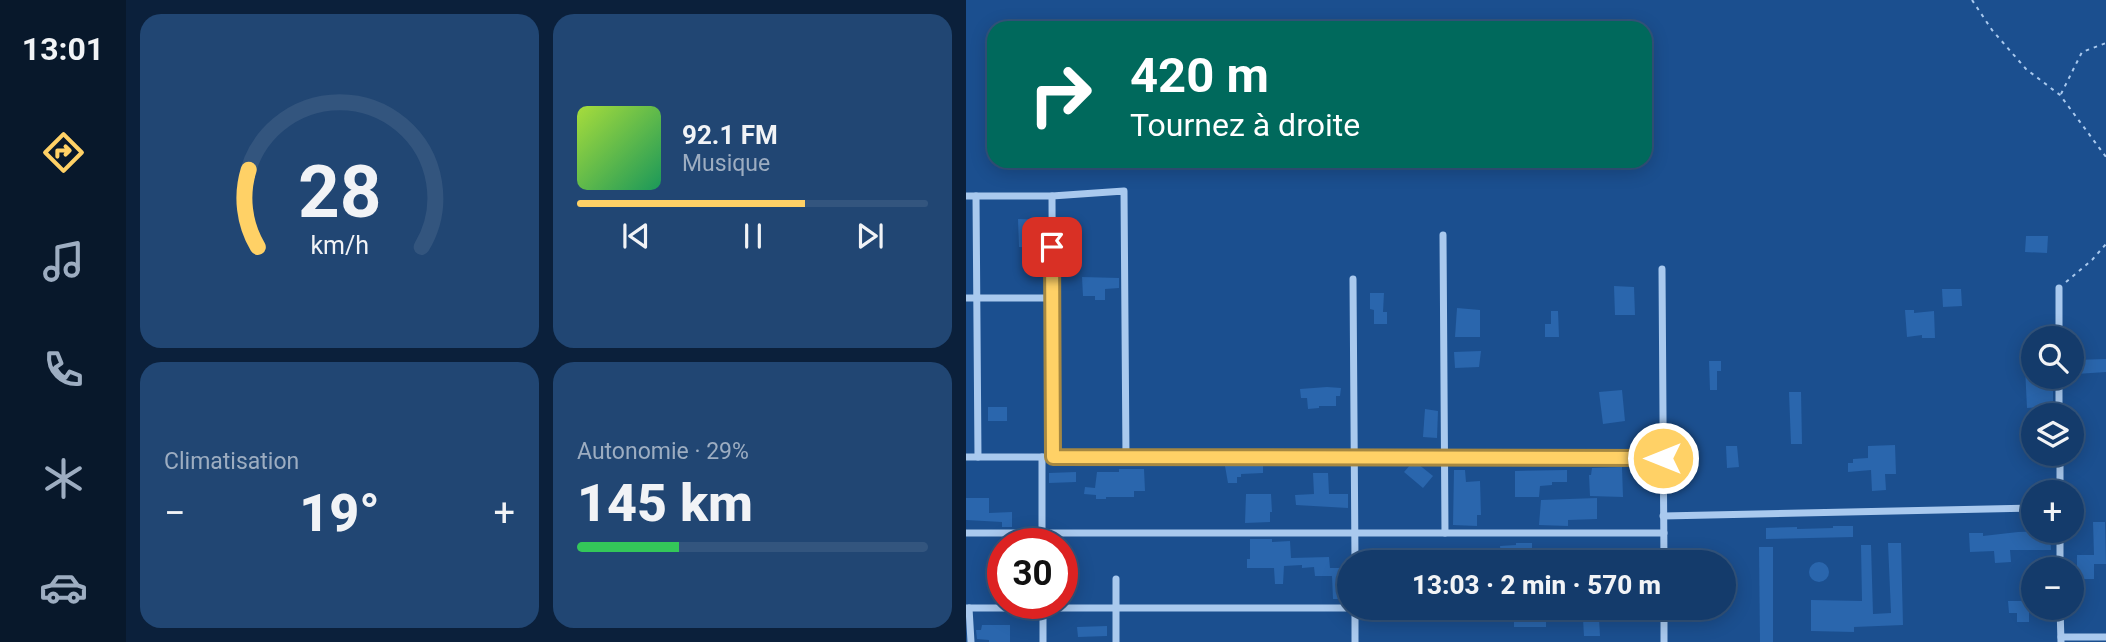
<!DOCTYPE html>
<html lang="fr">
<head>
<meta charset="utf-8">
<style>
  body { margin:0; font-family:Roboto,sans-serif; background:#214673; color:#f1f3f6; height:100vh; display:flex; flex-direction:column; font-size:26px; white-space:nowrap }
  * { box-sizing:border-box; margin:0 }
  p { font-size:23px; color:#9dadc1 }
  .icon { flex:none; width:38px; height:38px; fill:none; stroke:currentColor; stroke-width:2; stroke-linecap:round; stroke-linejoin:round }
  .map { position:relative; flex:1; overflow:hidden }
  .side { display:flex; flex-direction:column; gap:14px; padding:14px; background:#0b203b; width:840px }
  .side>* { flex:none }
  .guide { position:absolute; left:21px; top:21px; width:665px; height:147px; border-radius:21px; box-shadow:0 4px 18px #0003,0 0 0 2px #33557e; background:#00695c; color:#fff; overflow:hidden }
  .tools { position:absolute; left:1055px; top:326px; display:grid; gap:14px }
  .tools a { display:grid; place-items:center; width:63px; height:63px; border-radius:50%; background:#143b6b; box-shadow:0 4px 18px #0003,0 0 0 2px #33557e; font-size:35px }
  .speed { position:absolute; left:21px; top:528px; display:flex; gap:14px; font-size:35px; font-weight:700; text-align:center }
  .speed>* { display:grid; place-content:center; width:91px; height:91px; border-radius:50%; background:#143b6b; box-shadow:0 4px 18px #0003,0 0 0 2px #33557e; line-height:1 }
  .speed .limit { border:10px solid #d22; background:#fff; color:#111 }
  .pin { position:absolute; display:grid; place-items:center; width:60px; height:60px; color:#fff; margin:-30px; border-radius:14px; box-shadow:0 4px 10px #0006 }
  .me { position:absolute; width:77px; margin:-38px; rotate:270deg; stroke-linejoin:round; filter:drop-shadow(0 0 5px #0008) }
  .turn { display:flex; align-items:center; gap:24px; height:147px; padding:0 28px; font-size:32px }
  .turn .icon { width:91px; height:91px; stroke-width:2.5 }
  .turn b { display:block; font-size:49px; line-height:60px }
  .big { font-size:52px; font-weight:800; line-height:1.1 }
  .side .tile { flex:1; display:flex; flex-direction:column; justify-content:center; gap:10px; min-width:0; padding:0 24px; border-radius:21px; background:#214673 }
  .side .dial { align-items:center; gap:0 }
  .dial svg { height:182px; overflow:visible; fill:none; stroke:#33557e; stroke-width:7; stroke-linecap:round; text-anchor:middle }
  .dial text { fill:#f1f3f6; stroke:none }
  .song { display:flex; align-items:center; gap:21px }
  .cover { width:84px; height:84px; border-radius:10px; background:linear-gradient(135deg,hsl(80 70% 55%),hsl(150 70% 35%)) }
  .played { height:7px; border-radius:4px; background:linear-gradient(90deg,#ffd166 65%,#33557e 65%) }
  .keys { display:flex; justify-content:space-around; direction:ltr }
  .heat { display:flex; justify-content:space-between; align-items:center; font-size:38px; direction:ltr }
  .charge { height:10px; border-radius:5px; background:linear-gradient(90deg,#34c759 29%,#33557e 0) }
  .side .tiles { flex:1; display:grid; gap:14px; grid-template-columns:repeat(2,1fr) }
  .trip { position:absolute; left:371px; top:550px; width:399px; height:70px; border-radius:35px; background:#143b6b; box-shadow:0 4px 18px #0003,0 0 0 2px #33557e; font-weight:800; line-height:70px; text-align:center }
  main { display:flex; flex:1; min-height:0 }
  .tab-bar { display:flex; flex-direction:column; width:126px; justify-content:space-around; align-items:center; background:#08182b; color:#9dadc1 }
  .tab-bar .icon { width:49px; height:49px }
  .tab-bar .selected { color:#ffd166 }
  .tab-bar b { font-size:32px; color:#f1f3f6 }
  .map>svg:first-child { display:block }
  .building { fill:#2a66ad }
  .lines { fill:none; stroke-linecap:round; stroke-linejoin:round }
  .path { stroke:#a9c9ee; stroke-width:2; stroke-dasharray:3.5 5; stroke-linecap:butt }
  .street { stroke:#a9c9ee; stroke-width:7 }
  .route-casing { stroke:#a68842; stroke-width:18 }
  .route { stroke:#ffd166; stroke-width:12 }
</style>
</head>
<body>
<main>
<nav class="tab-bar">
<b>13:01</b>
<svg class="icon selected" aria-label="directions" viewBox="0 0 24 24"><path d="M12 3l9 9-9 9-9-9zM9 14v-3h6M13 9l2 2-2 2"/></svg>
<svg class="icon" aria-label="music" viewBox="0 0 24 24"><path d="M9 18V5l10-2v13"/><circle cx="6" cy="18" r="3"/><circle cx="16" cy="16" r="3"/></svg>
<svg class="icon" aria-label="phone" viewBox="0 0 24 24"><path d="M5 4h4l2 5-3 2q2 4 5 5l2-3 5 2v4C11 20 4 13 5 4z"/></svg>
<svg class="icon" aria-label="climate" viewBox="0 0 24 24"><path d="M12 3v18M4 7l16 10M4 17L20 7"/></svg>
<svg class="icon" aria-label="car" viewBox="0 0 24 24"><path d="M5 17H2v-5l4-1 3-4h7l3 4 3 1v5h-3M9 17h6M6 11h13"/><circle cx="7" cy="17" r="2"/><circle cx="17" cy="17" r="2"/></svg>
</nav>
<section class="side">
<div class="tiles">
<div class="tile dial"><svg viewBox="0 0 100 80">
<path d="M14 69A42 42 0 1 1 86 69"/>
<path d="M14 69A42 42 0 0 1 10 35" stroke="#ffd166"/>
<text x="50" y="56" font-size="32" font-weight="700">28</text>
<text x="50" y="72" font-size="11">km/h</text>
</svg></div>
<div class="tile">
<div class="song"><i class="cover"></i><div><b>92.1 FM</b><p>Musique</p></div></div>
<div class="played"></div>
<div class="keys"><svg class="icon" aria-label="previous" viewBox="0 0 24 24"><path d="M18 5L8 12l10 7zM5 5v14"/></svg><svg class="icon" aria-label="pause" viewBox="0 0 24 24"><path d="M8 5v14M16 5v14"/></svg><svg class="icon" aria-label="next" viewBox="0 0 24 24"><path d="M6 5l10 7-10 7zM19 5v14"/></svg></div>
</div>
<div class="tile"><p>Climatisation</p>
<div class="heat"><a>−</a><b class="big">19°</b><a>+</a></div>
</div>
<div class="tile"><p>Autonomie · 29%</p><b class="big">145 km</b><div class="charge"></div></div>
</div>
</section>
<div class="map">
<svg width="1140" height="642" viewBox="0 0 1140 642">
  <rect width="100%" height="100%" fill="#1b4f8f"/>
  <g class="building">
    <path d="M52,219L80,220V248L53,247Z"/>
    <path d="M1060,236H1082L1081,253L1059,252Z"/>
    <path d="M116,277L153,278V288L139,289V300H129V296H117Z"/>
    <path d="M648,286L668,287L669,315H649Z"/>
    <path d="M976,289H995L996,306L977,307Z"/>
    <path d="M404,293H418L417,312H421V324H408V310L404,309Z"/>
    <path d="M491,308L514,310V337H489Z"/>
    <path d="M939,310H948V313L968,311L969,338H956V335L941,337Z"/>
    <path d="M585,311H592L593,337H579V324H585Z"/>
    <path d="M515,351L513,367L489,368L488,352Z"/>
    <path d="M1140,359V372L1110,374L1109,360Z"/>
    <path d="M743,361H755V371H751V390H744Z"/>
    <path d="M1068,366V376H1072V388L1087,387V403L1075,404V407L1061,408L1059,367Z"/>
    <path d="M361,387L375,388L374,396H370V406H353V408L342,409L341,398H335L334,389Z"/>
    <path d="M656,390L659,421L637,424L633,392Z"/>
    <path d="M823,392H835L836,444H825Z"/>
    <rect x="22" y="407" width="19" height="14"/>
    <path d="M459,409L472,411L471,438L457,437Z"/>
    <path d="M929,445L930,474H919L920,490L906,491L905,470L882,472V463H887V459L902,458V446Z"/>
    <path d="M760,446H771L773,467L761,468Z"/>
    <path d="M445,464H452L467,476L457,488L438,472Z"/>
    <path d="M259,466H297V473L275,474V477H271V483H262Z"/>
    <path d="M656,467L657,497L624,496L623,475H625L626,468Z"/>
    <path d="M153,469H178L179,491H168V497H140V499H130V495L118,494L119,487L129,488L131,472H153Z"/>
    <path d="M488,470H499L500,482L514,481L515,515H511V526L487,525Z"/>
    <path d="M601,470V482H586V485L574,486L573,497H549V471Z"/>
    <path d="M110,472V482L83,483V473Z"/>
    <path d="M347,473H362L363,494H382V508L330,505L329,495L348,494Z"/>
    <path d="M280,494H305L306,512H304V522L279,523Z"/>
    <path d="M0,498H23V513L46,512V527H36V522L0,520Z"/>
    <path d="M631,498V519L602,520V526L573,525L575,500Z"/>
    <path d="M1127,522H1139L1140,564H1128V579H1111V555H1128Z"/>
    <path d="M867,526H887V537L800,539V528L831,527V529L867,528Z"/>
    <path d="M1084,531L1085,550H1044L1045,562L1029,563L1028,551L1004,552L1003,533H1017V536L1052,532Z"/>
    <path d="M284,539H306V542L324,541L325,558L363,557L364,568H383V599H367L366,576H349L348,567L336,568V565L318,566L317,584H309L308,568H281V559H284Z"/>
    <path d="M550,543H566V557H544V562H535L534,546L550,545Z"/>
    <path d="M922,543H935L937,625L888,627V632L845,631V600L896,601L895,545H905L907,614L925,613Z"/>
    <path d="M793,547H807V642H794Z"/>
    <circle cx="853" cy="572" r="10"/>
    <path d="M1042,601H1063V622H1051V613H1043Z"/>
    <rect x="548" y="618" width="32" height="9"/>
    <path d="M633,618L634,636H618L617,619Z"/>
    <path d="M16,625H44V642H23V640L11,639L10,630H15Z"/>
    <path d="M141,626V636L112,637L111,627Z"/>
  </g>
  <g class="lines">
    <g class="path">
      <path d="M1006,0L1026,30L1060,69L1094,95L1140,157"/>
      <path d="M1095,94L1116,52L1140,43"/>
      <path d="M1100,282L1126,260L1140,244"/>
    </g>
    <g class="street">
      <path d="M0,196H86L158,191L160,457"/>
      <path d="M10,196L12,457"/>
      <path d="M86,196L87,457"/>
      <path d="M477,235L479,533"/>
      <path d="M696,269L698,562"/>
      <path d="M387,279L389,562"/>
      <path d="M1093,288V338"/>
      <path d="M0,298H86"/>
      <path d="M1093,376V415"/>
      <path d="M1094,453V492"/>
      <path d="M0,457L697,458"/>
      <path d="M76,457V544"/>
      <path d="M697,516L1068,508"/>
      <path d="M1094,530V569"/>
      <path d="M0,533H698"/>
      <path d="M150,579V642"/>
      <path d="M77,604V642"/>
      <path d="M389,607V642"/>
      <path d="M698,607V642"/>
      <path d="M1094,607L1095,642"/>
      <path d="M0,608H698"/>
      <path d="M3,608L5,642"/>
      <path d="M1095,637H1140"/>
    </g>
  </g>
  <g class="lines">
    <defs>
      <path id="route" d="M86,247L87,457L697,458"/>
    </defs>
    <use href="#route" class="route-casing"/>
    <use href="#route" class="route"/>
  </g>
</svg>
<div class="tools">
<a><svg class="icon" aria-label="search" viewBox="0 0 24 24"><circle cx="10" cy="10" r="6"/><path d="M15 15l6 6"/></svg></a>
<a><svg class="icon" aria-label="layers" viewBox="0 0 24 24"><path d="M12 4l9 5-9 5-9-5zM3 14l9 5 9-5"/></svg></a>
<a>+</a>
<a>−</a>
</div>
<div class="speed"><div class="limit">30</div></div>
<div class="pin" style="left:86px;top:247px;background:#d93025"><svg class="icon" aria-label="arrive" viewBox="0 0 24 24"><path d="M6 21V4h12l-3 4 3 4H6"/></svg></div>
<svg class="me" style="left:697px;top:458px" viewBox="-20 -20 40 40"><circle r="17" fill="#ffd166" stroke="#fff" stroke-width="3"/><path d="M0-11L8 9 0 5-8 9z" fill="#fff"/></svg>
<div class="trip">13:03 · 2 min · 570 m</div>
<div class="guide">
<div class="turn"><svg class="icon" aria-label="right" viewBox="0 0 24 24"><path d="M7 20v-9h11M14 6l5 5-5 5"/></svg><div><b>420 m</b>Tournez à droite</div></div>
</div>
</div>
</main>
</body>
</html>
